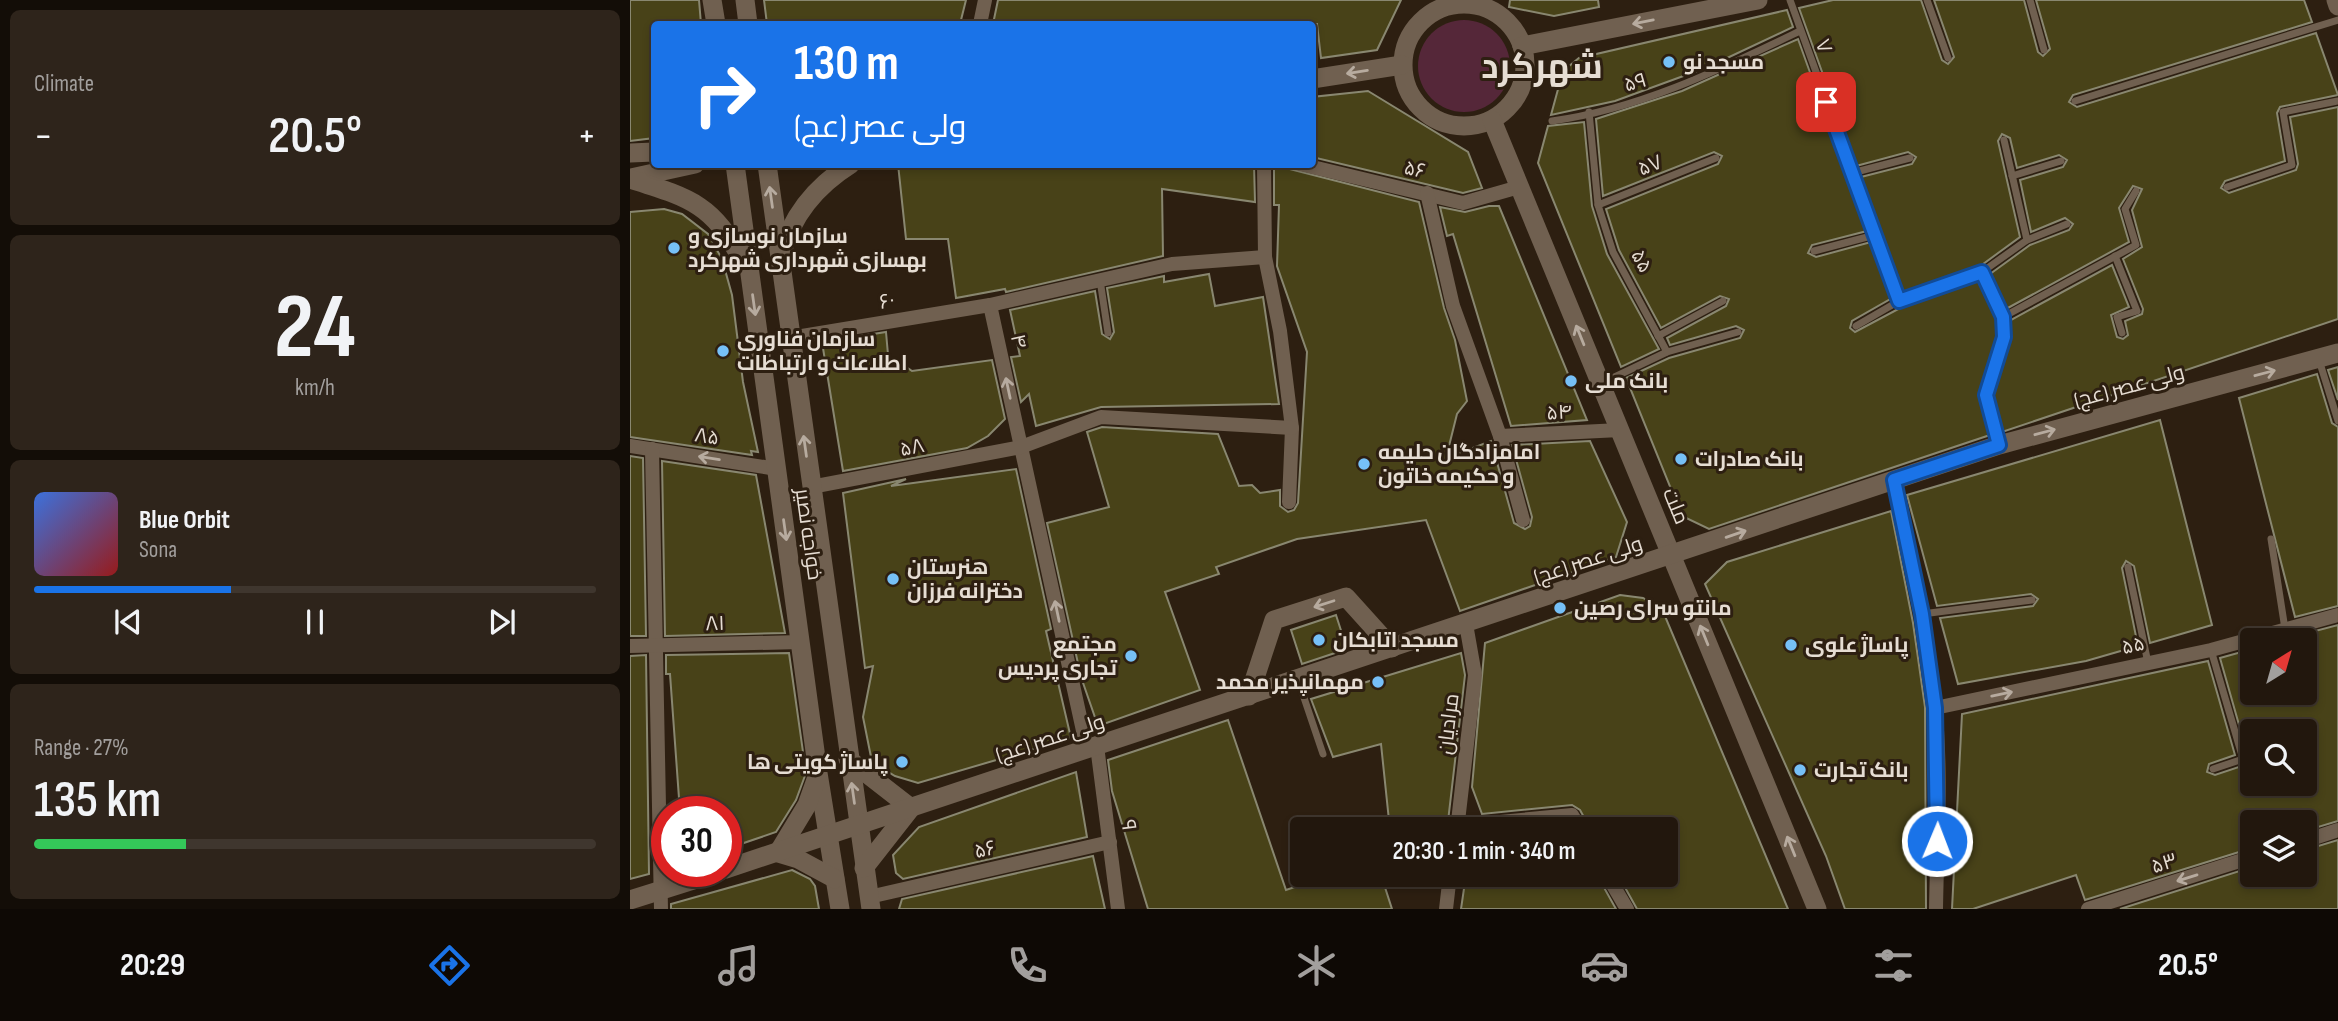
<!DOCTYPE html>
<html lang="en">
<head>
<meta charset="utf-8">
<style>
  body { margin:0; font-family:"Sofia Sans Condensed",Cairo,sans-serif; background:#2e241b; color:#f1f3f6; height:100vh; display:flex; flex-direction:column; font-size:26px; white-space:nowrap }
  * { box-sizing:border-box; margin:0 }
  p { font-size:23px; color:#a29f9d }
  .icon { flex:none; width:38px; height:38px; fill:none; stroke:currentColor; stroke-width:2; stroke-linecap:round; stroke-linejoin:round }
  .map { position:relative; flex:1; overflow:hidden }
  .drawer { display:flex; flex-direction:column; gap:10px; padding:10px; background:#130d07; width:630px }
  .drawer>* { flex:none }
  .top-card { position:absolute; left:21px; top:21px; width:665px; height:147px; border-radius:7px; box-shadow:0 4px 10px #0003,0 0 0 2px #3f362e; background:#1a73e8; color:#fff; overflow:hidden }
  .needle { width:46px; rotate:37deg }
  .fabs { position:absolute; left:1610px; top:628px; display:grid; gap:14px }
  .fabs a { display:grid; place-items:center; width:77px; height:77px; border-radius:7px; background:#22170d; box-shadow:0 4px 10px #0003,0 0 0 2px #3f362e; font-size:35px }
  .speed { position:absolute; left:21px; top:796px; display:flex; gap:14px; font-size:35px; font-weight:700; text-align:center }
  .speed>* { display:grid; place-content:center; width:91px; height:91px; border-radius:50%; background:#22170d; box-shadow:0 4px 10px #0003,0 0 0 2px #3f362e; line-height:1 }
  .speed .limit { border:10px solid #d22; background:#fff; color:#111 }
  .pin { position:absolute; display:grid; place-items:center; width:60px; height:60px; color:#fff; margin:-30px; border-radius:14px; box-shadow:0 4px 10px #0006 }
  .me { position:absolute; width:77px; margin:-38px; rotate:1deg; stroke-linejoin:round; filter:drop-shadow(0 0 5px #0008) }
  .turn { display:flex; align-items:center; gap:24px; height:147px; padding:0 28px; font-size:32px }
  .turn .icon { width:91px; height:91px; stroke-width:2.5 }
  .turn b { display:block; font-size:49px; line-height:60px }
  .big { font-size:52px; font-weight:600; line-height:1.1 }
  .drawer .tile { flex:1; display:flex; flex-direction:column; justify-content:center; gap:10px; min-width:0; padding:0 24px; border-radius:10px; background:#2e241b }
  .drawer .dial { align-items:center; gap:0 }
  .dial b { font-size:91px; line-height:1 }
  .song { display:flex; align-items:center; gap:21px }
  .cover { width:84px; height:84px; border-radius:10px; background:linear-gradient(135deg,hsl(220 70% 55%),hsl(0 70% 35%)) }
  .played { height:7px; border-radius:4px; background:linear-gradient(90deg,#1a73e8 35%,#3f362e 35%) }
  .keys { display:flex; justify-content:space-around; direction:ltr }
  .heat { display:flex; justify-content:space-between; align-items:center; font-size:38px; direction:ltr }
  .charge { height:10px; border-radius:5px; background:linear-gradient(90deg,#34c759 27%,#3f362e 0) }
  .trip { position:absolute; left:660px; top:817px; width:388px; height:70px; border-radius:7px; background:#22170d; box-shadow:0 4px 10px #0003,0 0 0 2px #3f362e; font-weight:600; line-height:70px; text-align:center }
  .tab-bar { display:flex; height:112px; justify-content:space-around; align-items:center; background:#0e0905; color:#a29f9d }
  .tab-bar .icon { width:49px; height:49px }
  .tab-bar .on { color:#1a73e8 }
  .tab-bar b { font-size:32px; color:#f1f3f6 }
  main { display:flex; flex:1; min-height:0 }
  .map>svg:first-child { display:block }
  .green { fill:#552739 }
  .building { fill:#484218; stroke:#898770; stroke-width:2; fill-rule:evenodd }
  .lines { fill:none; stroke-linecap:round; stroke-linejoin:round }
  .service { stroke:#706050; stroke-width:7 }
  .minor { stroke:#706050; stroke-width:14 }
  .secondary { stroke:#706050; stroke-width:19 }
  .oneway { stroke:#b7ab9f }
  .route-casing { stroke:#114b97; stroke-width:18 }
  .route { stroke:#1a73e8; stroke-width:12 }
  .poi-dot { fill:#76c0f7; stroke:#2d1f11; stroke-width:2.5 }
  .labels { text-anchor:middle; stroke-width:6; stroke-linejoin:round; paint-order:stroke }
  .street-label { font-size:21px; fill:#e6ddd3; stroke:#2d1f11 }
  .poi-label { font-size:21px; font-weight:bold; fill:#e6ddd3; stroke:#2d1f11; text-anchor:start }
  .town-label { font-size:35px; font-weight:bold; fill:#e6ddd3; stroke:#2d1f11 }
</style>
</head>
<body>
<main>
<section class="drawer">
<div class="tile"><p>Climate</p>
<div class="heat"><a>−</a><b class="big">20.5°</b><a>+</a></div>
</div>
<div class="tile dial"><b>24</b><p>km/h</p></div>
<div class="tile">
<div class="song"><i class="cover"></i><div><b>Blue Orbit</b><p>Sona</p></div></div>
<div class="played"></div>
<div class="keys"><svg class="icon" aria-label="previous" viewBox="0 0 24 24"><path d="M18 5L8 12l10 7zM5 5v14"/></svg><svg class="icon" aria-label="pause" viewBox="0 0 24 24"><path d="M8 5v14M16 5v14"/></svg><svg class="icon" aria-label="next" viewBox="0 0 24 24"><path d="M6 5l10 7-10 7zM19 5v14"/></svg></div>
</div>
<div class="tile"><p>Range · 27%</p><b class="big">135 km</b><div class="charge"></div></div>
</section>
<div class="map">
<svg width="1708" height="909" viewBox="0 0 1708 909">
  <rect width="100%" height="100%" fill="#2d1f11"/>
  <circle class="green" cx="834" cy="66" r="46"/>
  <g class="building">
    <path d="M0,0H69L71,24H24V138L0,141Z"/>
    <path d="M134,0H336L330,24H137Z"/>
    <path d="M368,0H771L747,50L691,58L687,24H363Z"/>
    <path d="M880,0H968L969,7L924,16L879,7Z"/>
    <path d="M1203,0H1291L1312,60L1318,64L1324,57L1304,0H1394L1408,52L1413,56L1420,49L1406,0H1674L1682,22L1443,95L1439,102L1447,107L1686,33L1708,95L1650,107L1647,113L1655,161L1595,181L1591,188L1599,193L1666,170L1668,164L1660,117L1708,107V319L1372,432L1362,395L1380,339L1379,321L1482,265L1499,307L1481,315L1487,337L1493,339L1498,335L1495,321L1512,314L1513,309L1493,259L1512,247L1502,210L1512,189L1503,186L1489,208L1499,242L1376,309L1360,274L1400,245L1439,230L1443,224L1435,218L1401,232L1390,180L1433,167L1437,160L1429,155L1387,168L1380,138L1372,134L1368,141L1390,237L1349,267L1273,293L1231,177L1282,164L1286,157L1278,152L1226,166L1169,8Z"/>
    <path d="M1157,10L1163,27L1078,67L985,101L921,115L933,71L949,58Z"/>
    <path d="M1168,39L1237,231L1182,245L1178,253L1186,257L1241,242L1262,298L1222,321L1220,328L1225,332L1272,307L1349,280L1367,318L1368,336L1350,394L1360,435L1079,529L1052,516L996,378L1039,358L1110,338L1114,330L1106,326L1040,345L1037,338L1096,306L1099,299L1090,296L1031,328L989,250L976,209L1088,164L1092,156L1084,152L973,196L966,119L1052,91Z"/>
    <path d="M738,91L838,152L852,188L833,193L682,157V97Z"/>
    <path d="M954,122L962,206L977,254L1029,349L991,367L908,163L918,126Z"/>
    <path d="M268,164H624L625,202L532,189L533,256L376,292L375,289L326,298L318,239H276Z"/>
    <path d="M644,165L789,202L814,308L825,340L837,401L827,414L816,458L861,441L884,523L895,529L900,526L902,517L882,445L960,441L997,522L986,557L830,611L796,520L667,539L586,567L589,574L535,592L570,690L468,726L451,677L417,523L479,507L457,432L472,427L588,434L609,486L622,485L630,493L650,490V506L658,512L664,510L668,503L677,352L647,266L649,205H644Z"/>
    <path d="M859,206H869L957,420L881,426L823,234L817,236L810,207L835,212Z"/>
    <path d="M34,209L52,214L78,234L92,259L102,295L113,382L128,452L121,451L122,455L0,437V212Z"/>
    <path d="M579,274L585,306L633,297L649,404L471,407L406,426L399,394L391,402L381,357L390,356L380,310L465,291L472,334L480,339L484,332L477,288L534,276V282Z"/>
    <path d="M256,332L259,366H275L282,371L362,360L375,419L358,436L337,448L213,471L192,342Z"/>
    <path d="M1708,367V400L1698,370Z"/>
    <path d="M1687,374L1702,423L1708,427V606L1665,617L1609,398Z"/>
    <path d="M1530,420L1582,625L1520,643L1504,566L1496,561L1492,568L1508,646L1456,661L1328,684L1310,618L1403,606L1408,599L1401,594L1307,606L1277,495Z"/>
    <path d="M0,456L13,458L16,636H0Z"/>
    <path d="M32,461L126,475L155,633L35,636Z"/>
    <path d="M386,469L421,629L416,631L441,738L288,783L265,776L242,762L233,717L243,666L235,668L213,493L276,479L261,486Z"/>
    <path d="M1261,511L1283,623L1295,707L1296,909H1215L1196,856L1075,584L1097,562Z"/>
    <path d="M990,595L1013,598L1032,609L1158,909H1007L988,875H1036V830H961L950,810L942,805L852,814L842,787L855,643Z"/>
    <path d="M706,615L717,649L672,664L661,630Z"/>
    <path d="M1708,625V821L1675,831V822H1622V848L1455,900L1446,875L1343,909H1322L1332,714L1578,661L1605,755L1579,764L1577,772L1585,775L1615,765L1619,760L1590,658L1622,649V693H1675V640L1670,635ZM1622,732H1675V784H1622Z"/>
    <path d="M159,653L176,773L166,800L146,832L96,849V812H50L40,674H36V655Z"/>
    <path d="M831,653L835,675L817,830H760L751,744L703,757L681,699Z"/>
    <path d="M16,655L19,874L0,879V656Z"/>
    <path d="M598,720L656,890L701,875H751L762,909H518L482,791L478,760Z"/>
    <path d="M446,772L457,837L273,879L266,873L263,855L289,827Z"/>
    <path d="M1708,840V909H1490L1622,867V875H1675V850Z"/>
    <path d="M463,856L475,909H269L272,899Z"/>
    <path d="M162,870L180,879L185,886L189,909H41V904Z"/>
    <path d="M836,875H967L986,909H831Z"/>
  </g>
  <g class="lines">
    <g class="service">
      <path d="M1160,0L1269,301"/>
      <path d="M1297,0L1318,58"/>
      <path d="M1400,0L1414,50"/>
      <path d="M1445,101L1708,20"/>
      <path d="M959,112L968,205L983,252L1037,352L972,383"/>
      <path d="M922,121C1010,109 1091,69 1170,31"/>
      <path d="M1222,173L1280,158"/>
      <path d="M1382,176L1431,161"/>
      <path d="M1597,187L1662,165L1653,112L1708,101"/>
      <path d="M968,205L1086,158"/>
      <path d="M1397,240L1437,224"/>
      <path d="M1184,251L1245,235"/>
      <path d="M1485,256L1507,311L1487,317L1492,333"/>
      <path d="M1352,272L1373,317L1374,337L1356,395L1369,445"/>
      <path d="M470,280L478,333"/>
      <path d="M1373,317L1506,245L1495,209L1506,191"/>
      <path d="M1226,326L1269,301L1352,272L1397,240L1374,140"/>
      <path d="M1028,336L1093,301"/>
      <path d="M1037,352L1108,332"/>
      <path d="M1689,360L1708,421"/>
      <path d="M1641,539L1655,629"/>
      <path d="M1498,567L1518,663"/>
      <path d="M1292,614L1402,600"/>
      <path d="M1581,650L1613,759L1583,769"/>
      <path d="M668,680L693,754"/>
    </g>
    <g class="minor">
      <path d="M350,24L355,0"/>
      <path d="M670,164L833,203L889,187"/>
      <path d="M797,193L823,306L870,436L893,520"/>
      <path d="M635,257L650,331L662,428L659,502"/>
      <path d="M360,305L457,749"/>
      <path d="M160,338L360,305L542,264L635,257L634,164"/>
      <path d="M870,436L990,430"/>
      <path d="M0,446L147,469"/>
      <path d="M22,449L31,909"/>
      <path d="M1264,480C1280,555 1297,630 1305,706C1312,773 1307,842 1306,909"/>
      <path d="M181,487L391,447L471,417L662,428"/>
      <path d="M0,646L171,642"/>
      <path d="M1305,708L1581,650L1708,615"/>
      <path d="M467,746L488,909"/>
      <path d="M828,826L942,815L951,830"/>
      <path d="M827,830L845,675L836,624"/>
      <path d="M1675,841L1708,830"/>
      <path d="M977,875L997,909"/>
      <path d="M239,897L480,842"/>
      <path d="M816,909L820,875"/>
      <path d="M1458,909L1622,857"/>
    </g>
    <g class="secondary">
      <path d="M82,0L86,24"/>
      <path d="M115,0L118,24"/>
      <path d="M1706,0L1708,6"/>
      <circle cx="834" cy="65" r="61"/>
      <path d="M892,46L1128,0"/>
      <path d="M682,79L772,65"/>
      <path d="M862,120L1187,909"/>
      <path d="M0,153L24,152"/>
      <path d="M105,164L188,773L210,909"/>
      <path d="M137,164L241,909"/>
      <path d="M1,178L65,164"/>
      <path d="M0,179C57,197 85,204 112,261"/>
      <path d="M151,256C161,216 186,186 221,164"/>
      <path d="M619,696L644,620L716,597L762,648"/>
      <path d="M218,759L281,808L234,868"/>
      <path d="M187,777L177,805L148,853L168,859L205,879"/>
      <path d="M96,869L1369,445L1708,353"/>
      <path d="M0,900L89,872"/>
    </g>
  </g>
  <defs><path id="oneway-shaft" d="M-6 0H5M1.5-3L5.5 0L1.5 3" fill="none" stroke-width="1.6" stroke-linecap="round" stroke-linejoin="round" transform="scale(1.75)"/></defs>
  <g class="oneway">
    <use href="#oneway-shaft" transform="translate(1013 22) rotate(169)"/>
    <use href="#oneway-shaft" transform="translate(727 72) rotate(171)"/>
    <use href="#oneway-shaft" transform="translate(141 197) rotate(-98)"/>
    <use href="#oneway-shaft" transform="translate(124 305) rotate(82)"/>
    <use href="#oneway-shaft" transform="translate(950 335) rotate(-112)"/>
    <use href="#oneway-shaft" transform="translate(1635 373) rotate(-15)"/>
    <use href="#oneway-shaft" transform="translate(378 388) rotate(-102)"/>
    <use href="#oneway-shaft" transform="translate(1415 432) rotate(-15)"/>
    <use href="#oneway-shaft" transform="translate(175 446) rotate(-98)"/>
    <use href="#oneway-shaft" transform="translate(79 458) rotate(-171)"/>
    <use href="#oneway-shaft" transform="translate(155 530) rotate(82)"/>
    <use href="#oneway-shaft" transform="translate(1106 534) rotate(-19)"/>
    <use href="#oneway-shaft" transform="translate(694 604) rotate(162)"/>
    <use href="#oneway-shaft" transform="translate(427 611) rotate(-102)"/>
    <use href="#oneway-shaft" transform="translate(1074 635) rotate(-112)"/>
    <use href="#oneway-shaft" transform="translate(1372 694) rotate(-12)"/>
    <use href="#oneway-shaft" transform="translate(223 793) rotate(-98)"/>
    <use href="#oneway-shaft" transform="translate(1161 846) rotate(-112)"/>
    <use href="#oneway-shaft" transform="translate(1557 878) rotate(163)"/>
  </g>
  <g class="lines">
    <defs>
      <path id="route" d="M1196,102L1269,301L1352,272L1373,317L1374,337L1356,395L1369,445L1264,480L1292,614L1305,708L1307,841"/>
    </defs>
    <use href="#route" class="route-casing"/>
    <use href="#route" class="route"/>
  </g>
  <g class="poi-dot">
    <circle cx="1039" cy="62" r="7"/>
    <circle cx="44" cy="248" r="7"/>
    <circle cx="93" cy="351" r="7"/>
    <circle cx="941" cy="381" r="7"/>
    <circle cx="1051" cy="459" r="7"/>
    <circle cx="734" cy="464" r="7"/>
    <circle cx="263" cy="579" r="7"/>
    <circle cx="930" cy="608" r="7"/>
    <circle cx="689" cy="640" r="7"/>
    <circle cx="1161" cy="645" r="7"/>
    <circle cx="501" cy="656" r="7"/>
    <circle cx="748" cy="682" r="7"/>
    <circle cx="272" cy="762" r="7"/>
    <circle cx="1170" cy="770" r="7"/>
  </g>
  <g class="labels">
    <g class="street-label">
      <text transform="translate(1194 46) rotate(70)" y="7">۷</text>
      <text transform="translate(1005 82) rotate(-16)" y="7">۵۹</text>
      <text transform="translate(1020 165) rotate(-22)" y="7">۵۷</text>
      <text transform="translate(785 169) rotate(13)" y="7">۵۶</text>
      <text transform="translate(1012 261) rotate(62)" y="7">۵۵</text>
      <text transform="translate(257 301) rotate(-9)" y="7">۶۰</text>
      <text transform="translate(389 341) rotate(78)" y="7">۴</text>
      <text transform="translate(1499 386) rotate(-15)" y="7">ولی عصر (عج)</text>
      <text transform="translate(929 412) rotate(-3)" y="7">۵۴</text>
      <text transform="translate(77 436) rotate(9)" y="7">۸۵</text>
      <text transform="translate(282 447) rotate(-11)" y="7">۵۸</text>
      <text transform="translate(1046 506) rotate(68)" y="7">ملت</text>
      <text transform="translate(179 534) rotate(82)" y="7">خواجه نصیر</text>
      <text transform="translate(958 560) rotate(-18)" y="7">ولی عصر (عج)</text>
      <text transform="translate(85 623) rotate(-2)" y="7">۸۱</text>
      <text transform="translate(1503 645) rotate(-12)" y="7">۵۵</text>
      <text transform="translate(818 724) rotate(-83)" y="7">مرادیان</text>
      <text transform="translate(420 738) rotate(-18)" y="7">ولی عصر (عج)</text>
      <text transform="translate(499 825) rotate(83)" y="7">۹</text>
      <text transform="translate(355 849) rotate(-13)" y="7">۵۶</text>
      <text transform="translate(1534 863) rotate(-17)" y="7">۵۳</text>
    </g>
    <g class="poi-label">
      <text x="1053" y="69">مسجد نو</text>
      <text x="58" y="243">سازمان نوسازی و<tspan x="58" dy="24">بهسازی شهرداری شهرکرد</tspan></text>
      <text x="107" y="346">سازمان فناوری<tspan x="107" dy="24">اطلاعات و ارتباطات</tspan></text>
      <text x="955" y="388">بانک ملی</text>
      <text x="748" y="459">امامزادگان حلیمه<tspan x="748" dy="24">و حکیمه خاتون</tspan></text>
      <text x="1065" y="466">بانک صادرات</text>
      <text x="277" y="574">هنرستان<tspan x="277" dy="24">دخترانه فرزان</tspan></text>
      <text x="944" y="615">مانتو سرای رصین</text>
      <text x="703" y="647">مسجد اتابکان</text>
      <text x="487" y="651" text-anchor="end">مجتمع<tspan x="487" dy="24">تجاری پردیس</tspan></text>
      <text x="1175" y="652">پاساژ علوی</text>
      <text x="734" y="689" text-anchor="end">مهمانپذیر محمد</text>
      <text x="258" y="769" text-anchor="end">پاساژ کویتی ها</text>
      <text x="1184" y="777">بانک تجارت</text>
    </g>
    <g class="town-label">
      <text x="912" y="78">شهرکرد</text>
    </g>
  </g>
</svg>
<div class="fabs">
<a><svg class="needle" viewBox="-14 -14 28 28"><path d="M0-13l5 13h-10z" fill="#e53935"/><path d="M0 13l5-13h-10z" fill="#a29f9d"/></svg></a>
<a><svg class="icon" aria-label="search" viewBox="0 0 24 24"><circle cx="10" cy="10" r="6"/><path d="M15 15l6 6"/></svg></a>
<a><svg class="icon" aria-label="layers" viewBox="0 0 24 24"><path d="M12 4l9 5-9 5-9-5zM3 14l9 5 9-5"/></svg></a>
</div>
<div class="speed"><div class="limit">30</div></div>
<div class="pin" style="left:1196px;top:102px;background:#d93025"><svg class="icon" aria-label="arrive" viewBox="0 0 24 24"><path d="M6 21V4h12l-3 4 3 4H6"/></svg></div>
<svg class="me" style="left:1307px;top:841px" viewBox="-20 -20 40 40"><circle r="17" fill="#1a73e8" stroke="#fff" stroke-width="3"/><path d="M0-11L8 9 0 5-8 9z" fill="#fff"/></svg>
<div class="trip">20:30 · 1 min · 340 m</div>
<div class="top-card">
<div class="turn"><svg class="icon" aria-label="right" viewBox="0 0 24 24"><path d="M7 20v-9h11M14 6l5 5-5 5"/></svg><div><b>130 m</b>ولی عصر (عج)</div></div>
</div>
</div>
</main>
<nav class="tab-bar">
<b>20:29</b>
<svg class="icon on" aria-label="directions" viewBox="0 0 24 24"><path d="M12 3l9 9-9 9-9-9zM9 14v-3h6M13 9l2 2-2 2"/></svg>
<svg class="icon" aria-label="music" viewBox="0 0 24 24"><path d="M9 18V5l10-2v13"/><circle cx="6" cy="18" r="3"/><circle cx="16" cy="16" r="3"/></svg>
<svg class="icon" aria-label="phone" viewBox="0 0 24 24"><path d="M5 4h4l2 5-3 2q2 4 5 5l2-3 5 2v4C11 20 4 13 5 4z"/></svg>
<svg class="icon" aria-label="climate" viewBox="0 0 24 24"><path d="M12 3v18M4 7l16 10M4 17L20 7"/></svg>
<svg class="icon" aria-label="car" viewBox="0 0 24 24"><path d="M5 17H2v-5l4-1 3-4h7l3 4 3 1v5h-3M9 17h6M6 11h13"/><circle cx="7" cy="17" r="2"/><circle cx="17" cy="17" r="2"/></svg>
<svg class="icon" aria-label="filters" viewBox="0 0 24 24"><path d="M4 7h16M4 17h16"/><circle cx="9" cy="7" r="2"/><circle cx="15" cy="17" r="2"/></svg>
<b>20.5°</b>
</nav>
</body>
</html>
